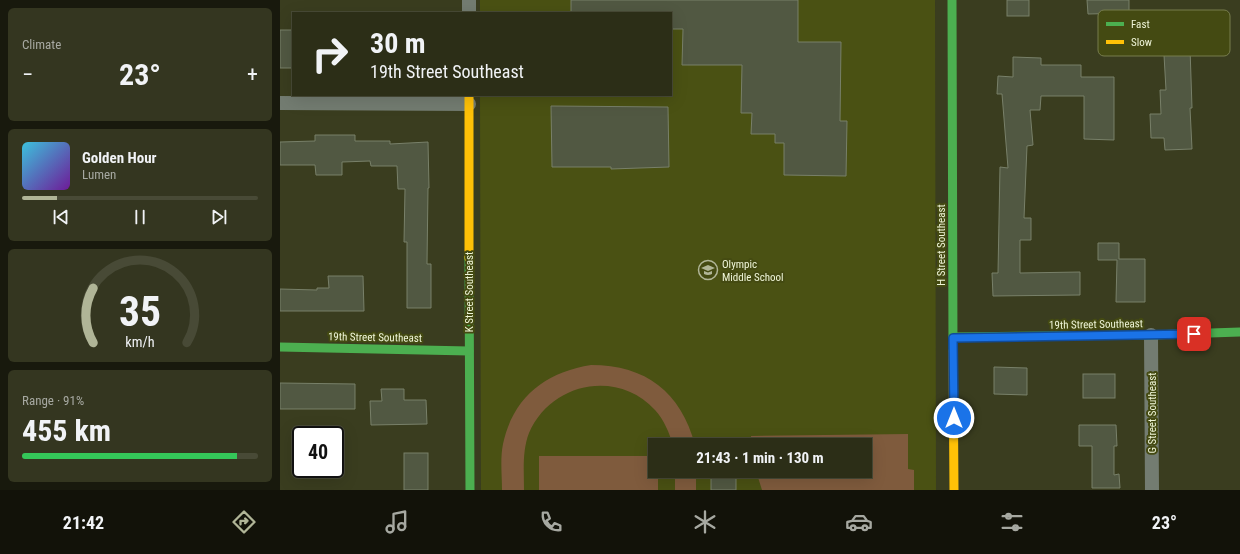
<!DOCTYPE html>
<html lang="en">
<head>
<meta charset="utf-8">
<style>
  body { margin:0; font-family:"Roboto Condensed",sans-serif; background:#343620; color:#f1f3f6; height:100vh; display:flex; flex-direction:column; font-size:15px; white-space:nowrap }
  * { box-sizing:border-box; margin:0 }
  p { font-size:13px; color:#a6a8a1 }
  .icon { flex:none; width:22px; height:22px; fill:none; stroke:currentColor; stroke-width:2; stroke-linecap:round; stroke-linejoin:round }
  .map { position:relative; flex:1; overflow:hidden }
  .panel { display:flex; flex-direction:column; gap:8px; padding:8px; background:#18190d; width:280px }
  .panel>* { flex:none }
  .top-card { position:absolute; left:12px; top:12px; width:380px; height:84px; border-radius:0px; box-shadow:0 4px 16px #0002,0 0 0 1px #484a36; background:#2c2e17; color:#f1f3f6; overflow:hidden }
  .speed { position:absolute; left:12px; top:426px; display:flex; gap:8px; font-size:20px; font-weight:700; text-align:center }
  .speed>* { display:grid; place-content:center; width:52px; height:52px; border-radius:50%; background:#2c2e17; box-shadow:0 4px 16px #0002,0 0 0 1px #484a36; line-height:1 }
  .speed .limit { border:2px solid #111; border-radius:6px; background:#fff; color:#111 }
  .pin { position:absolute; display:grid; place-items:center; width:34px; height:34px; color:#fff; margin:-17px; border-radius:8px; box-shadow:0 2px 6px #0006 }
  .me { position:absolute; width:44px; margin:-22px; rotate:0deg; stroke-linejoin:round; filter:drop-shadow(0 0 3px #0008) }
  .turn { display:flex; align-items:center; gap:14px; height:84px; padding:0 12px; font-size:18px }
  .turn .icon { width:52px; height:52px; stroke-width:2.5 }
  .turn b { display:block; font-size:28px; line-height:34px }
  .big { font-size:30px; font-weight:700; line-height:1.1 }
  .panel .card { flex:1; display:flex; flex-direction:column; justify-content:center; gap:6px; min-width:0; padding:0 14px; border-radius:6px; background:#343620 }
  .panel .dial { align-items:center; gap:0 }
  .dial svg { height:104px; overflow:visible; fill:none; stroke:#484a36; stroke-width:7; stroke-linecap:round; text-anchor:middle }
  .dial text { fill:#f1f3f6; stroke:none }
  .song { display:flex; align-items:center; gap:12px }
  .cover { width:48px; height:48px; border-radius:6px; background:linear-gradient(135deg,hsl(190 70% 55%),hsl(280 70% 35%)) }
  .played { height:4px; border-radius:2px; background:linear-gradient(90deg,#b0b597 15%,#484a36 15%) }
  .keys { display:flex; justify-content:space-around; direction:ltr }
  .heat { display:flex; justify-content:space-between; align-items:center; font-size:22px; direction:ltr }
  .charge { height:6px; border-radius:3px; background:linear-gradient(90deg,#34c759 91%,#484a36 0) }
  .trip { position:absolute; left:368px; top:438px; width:224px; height:40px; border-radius:0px; background:#2c2e17; box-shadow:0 4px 16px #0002,0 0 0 1px #484a36; font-weight:700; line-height:40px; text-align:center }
  .tabs { display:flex; height:64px; justify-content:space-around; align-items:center; background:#121209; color:#a6a8a1 }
  .tabs .icon { width:28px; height:28px }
  .tabs .on { color:#b0b597 }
  .tabs b { font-size:18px; color:#f1f3f6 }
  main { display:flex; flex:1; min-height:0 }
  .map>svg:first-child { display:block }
  .built { fill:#4a5113; fill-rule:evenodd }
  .green { fill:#7f5b3d }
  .building { fill:#515842; stroke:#788069 }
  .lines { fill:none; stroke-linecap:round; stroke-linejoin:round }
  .street { stroke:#737c71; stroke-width:14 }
  .fast { stroke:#4caf50; stroke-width:9 }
  .slow { stroke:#ffc107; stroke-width:9 }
  .route-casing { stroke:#114b97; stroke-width:10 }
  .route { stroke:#1a73e8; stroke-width:7 }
  .labels { text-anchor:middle; stroke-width:4; stroke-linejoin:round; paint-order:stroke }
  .street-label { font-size:11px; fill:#eff5d8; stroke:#444a12 }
  .poi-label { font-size:11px; fill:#eff5d8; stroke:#444a12; text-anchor:start }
  .key { fill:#444a12; stroke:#777d4d; stroke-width:1 }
  .key-label { font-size:11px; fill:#eff5d8 }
</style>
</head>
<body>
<main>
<section class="panel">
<div class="card"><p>Climate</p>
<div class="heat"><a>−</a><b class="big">23°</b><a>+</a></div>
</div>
<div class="card">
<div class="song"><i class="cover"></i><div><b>Golden Hour</b><p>Lumen</p></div></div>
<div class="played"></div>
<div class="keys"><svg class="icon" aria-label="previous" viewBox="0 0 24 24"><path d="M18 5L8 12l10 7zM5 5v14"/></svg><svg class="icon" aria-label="pause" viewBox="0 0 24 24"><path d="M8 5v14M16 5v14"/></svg><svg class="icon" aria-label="next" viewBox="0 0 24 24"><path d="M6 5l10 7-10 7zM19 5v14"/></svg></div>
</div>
<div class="card dial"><svg viewBox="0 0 100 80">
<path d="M14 69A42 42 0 1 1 86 69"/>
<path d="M14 69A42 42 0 0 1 14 27" stroke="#b0b597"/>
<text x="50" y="56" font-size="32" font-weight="700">35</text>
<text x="50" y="72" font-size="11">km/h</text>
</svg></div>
<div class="card"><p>Range · 91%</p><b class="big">455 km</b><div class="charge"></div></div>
</section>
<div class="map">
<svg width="960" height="490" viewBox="0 0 960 490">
  <rect width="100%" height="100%" fill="#3a3d1f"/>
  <path class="built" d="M200,0H655L656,490H201L200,95H391V13H200ZM375,445H585V471H375Z"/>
  <g class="green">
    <path d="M311,365C366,365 401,392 415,445H393C389,432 384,420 375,410C338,369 271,382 249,433C242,451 244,471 244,490H222C222,475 220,459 223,444C233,397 266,372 311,365Z"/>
    <path d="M628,434V469L634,470V490H482L476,471H585V445H472L471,436Z"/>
    <path d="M259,456H375V471H378V490H259Z"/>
    <rect x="395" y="471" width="21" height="19"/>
  </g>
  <g class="building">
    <path d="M291,0H518V42H561L560,121H567L566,176L504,175V143H495V134H471L472,113H461L462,65H402L403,29H391V13H291Z"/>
    <rect x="727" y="0" width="22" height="16"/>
    <path d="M807,0H849V13L808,14Z"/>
    <rect x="0" y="30" width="13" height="38"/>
    <path d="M889,48H910L912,108H910L912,149L885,150L884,138H871L870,114H881L880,90H886L884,55H889Z"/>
    <path d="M733,57L761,58V65H801V77H834V140L804,139V96H761L760,110H750L753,145L747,146L744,218H751V240H740V273L800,272V295L713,296L712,273H718L720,167L728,168L722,94H717L718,76L733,77Z"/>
    <path d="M271,106L388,107L389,167L331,169V167H272Z"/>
    <path d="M35,135H75V141H110V144L148,142L149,188H148L147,264H151V308H127V242H124L125,189H118L117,166H91L90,161L62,162V175H36L35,165H0V142L35,141Z"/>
    <path d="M818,243H839V259H865V302H836L837,260H818Z"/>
    <path d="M48,276H83L84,311H0V289L37,290V288H49Z"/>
    <path d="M714,367L747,368V395L714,394Z"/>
    <rect x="803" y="374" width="32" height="24"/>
    <path d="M0,383L75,384V409H0Z"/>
    <path d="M101,389H124V400H146L147,424L91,425L90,401H102Z"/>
    <path d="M799,425H836L837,446H834V475L839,474L840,488H812V446H799Z"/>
    <rect x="124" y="453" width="24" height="37"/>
    <rect x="431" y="471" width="25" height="19"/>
  </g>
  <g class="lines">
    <g class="street">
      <path d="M189,0V13"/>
      <path d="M0,103L189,104"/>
      <path d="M871,335L872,490"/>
    </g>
    <g class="fast">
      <path d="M672,0L673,351"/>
      <path d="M189,258L190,490"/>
      <path d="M673,337L871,335L960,332"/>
      <path d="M0,347L189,351"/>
    </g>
    <g class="slow">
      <path d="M189,95V258"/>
      <path d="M673,351L674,490"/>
    </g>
  </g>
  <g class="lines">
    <defs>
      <path id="route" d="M674,418L673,338L914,334"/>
    </defs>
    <use href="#route" class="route-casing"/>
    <use href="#route" class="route"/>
  </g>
  <defs>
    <symbol id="school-ring" viewBox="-11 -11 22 22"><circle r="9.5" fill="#444a12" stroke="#b0b597" stroke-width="1.5"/><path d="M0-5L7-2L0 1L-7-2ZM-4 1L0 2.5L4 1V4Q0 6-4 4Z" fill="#b0b597"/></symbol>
  </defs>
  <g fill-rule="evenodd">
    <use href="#school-ring" x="417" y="259" width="22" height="22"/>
  </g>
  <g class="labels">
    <g class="street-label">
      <text transform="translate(661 245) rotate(-90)" y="4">H Street Southeast</text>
      <text transform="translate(189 292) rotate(-90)" y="4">K Street Southeast</text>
      <text transform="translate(816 324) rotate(-1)" y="4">19th Street Southeast</text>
      <text transform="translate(95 337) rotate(1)" y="4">19th Street Southeast</text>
      <text transform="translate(872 413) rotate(-90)" y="4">G Street Southeast</text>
    </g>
    <g class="poi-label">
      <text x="442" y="268">Olympic<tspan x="442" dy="13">Middle School</tspan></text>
    </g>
  </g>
  <rect x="818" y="10" width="132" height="46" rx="6" class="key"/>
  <rect x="826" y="22" width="18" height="4" fill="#4caf50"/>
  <rect x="826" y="40" width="18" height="4" fill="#ffc107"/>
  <g class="key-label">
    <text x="851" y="28">Fast</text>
    <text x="851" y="46">Slow</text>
  </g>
</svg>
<div class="speed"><div class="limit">40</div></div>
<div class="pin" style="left:914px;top:334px;background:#d93025"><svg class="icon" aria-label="arrive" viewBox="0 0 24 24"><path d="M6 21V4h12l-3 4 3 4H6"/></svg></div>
<svg class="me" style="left:674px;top:418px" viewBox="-20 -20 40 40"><circle r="17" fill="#1a73e8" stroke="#fff" stroke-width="3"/><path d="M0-11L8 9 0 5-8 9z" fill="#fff"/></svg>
<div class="trip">21:43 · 1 min · 130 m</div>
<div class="top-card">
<div class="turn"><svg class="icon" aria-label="right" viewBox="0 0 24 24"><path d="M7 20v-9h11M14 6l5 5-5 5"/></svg><div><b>30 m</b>19th Street Southeast</div></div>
</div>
</div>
</main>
<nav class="tabs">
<b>21:42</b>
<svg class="icon on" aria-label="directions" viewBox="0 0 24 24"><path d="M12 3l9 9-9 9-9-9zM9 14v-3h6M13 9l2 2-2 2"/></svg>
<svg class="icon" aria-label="music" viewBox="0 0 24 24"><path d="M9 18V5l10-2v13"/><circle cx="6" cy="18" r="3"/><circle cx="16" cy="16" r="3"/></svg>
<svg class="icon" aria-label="phone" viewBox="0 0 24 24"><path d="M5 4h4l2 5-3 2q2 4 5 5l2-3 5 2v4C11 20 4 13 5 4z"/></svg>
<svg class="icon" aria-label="climate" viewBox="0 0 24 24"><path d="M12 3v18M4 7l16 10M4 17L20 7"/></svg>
<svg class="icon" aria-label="car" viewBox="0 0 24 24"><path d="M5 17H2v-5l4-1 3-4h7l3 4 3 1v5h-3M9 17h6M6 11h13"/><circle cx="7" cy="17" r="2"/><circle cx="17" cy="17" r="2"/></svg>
<svg class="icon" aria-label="filters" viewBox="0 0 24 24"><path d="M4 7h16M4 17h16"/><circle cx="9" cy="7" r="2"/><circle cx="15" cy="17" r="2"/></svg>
<b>23°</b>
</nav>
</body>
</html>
